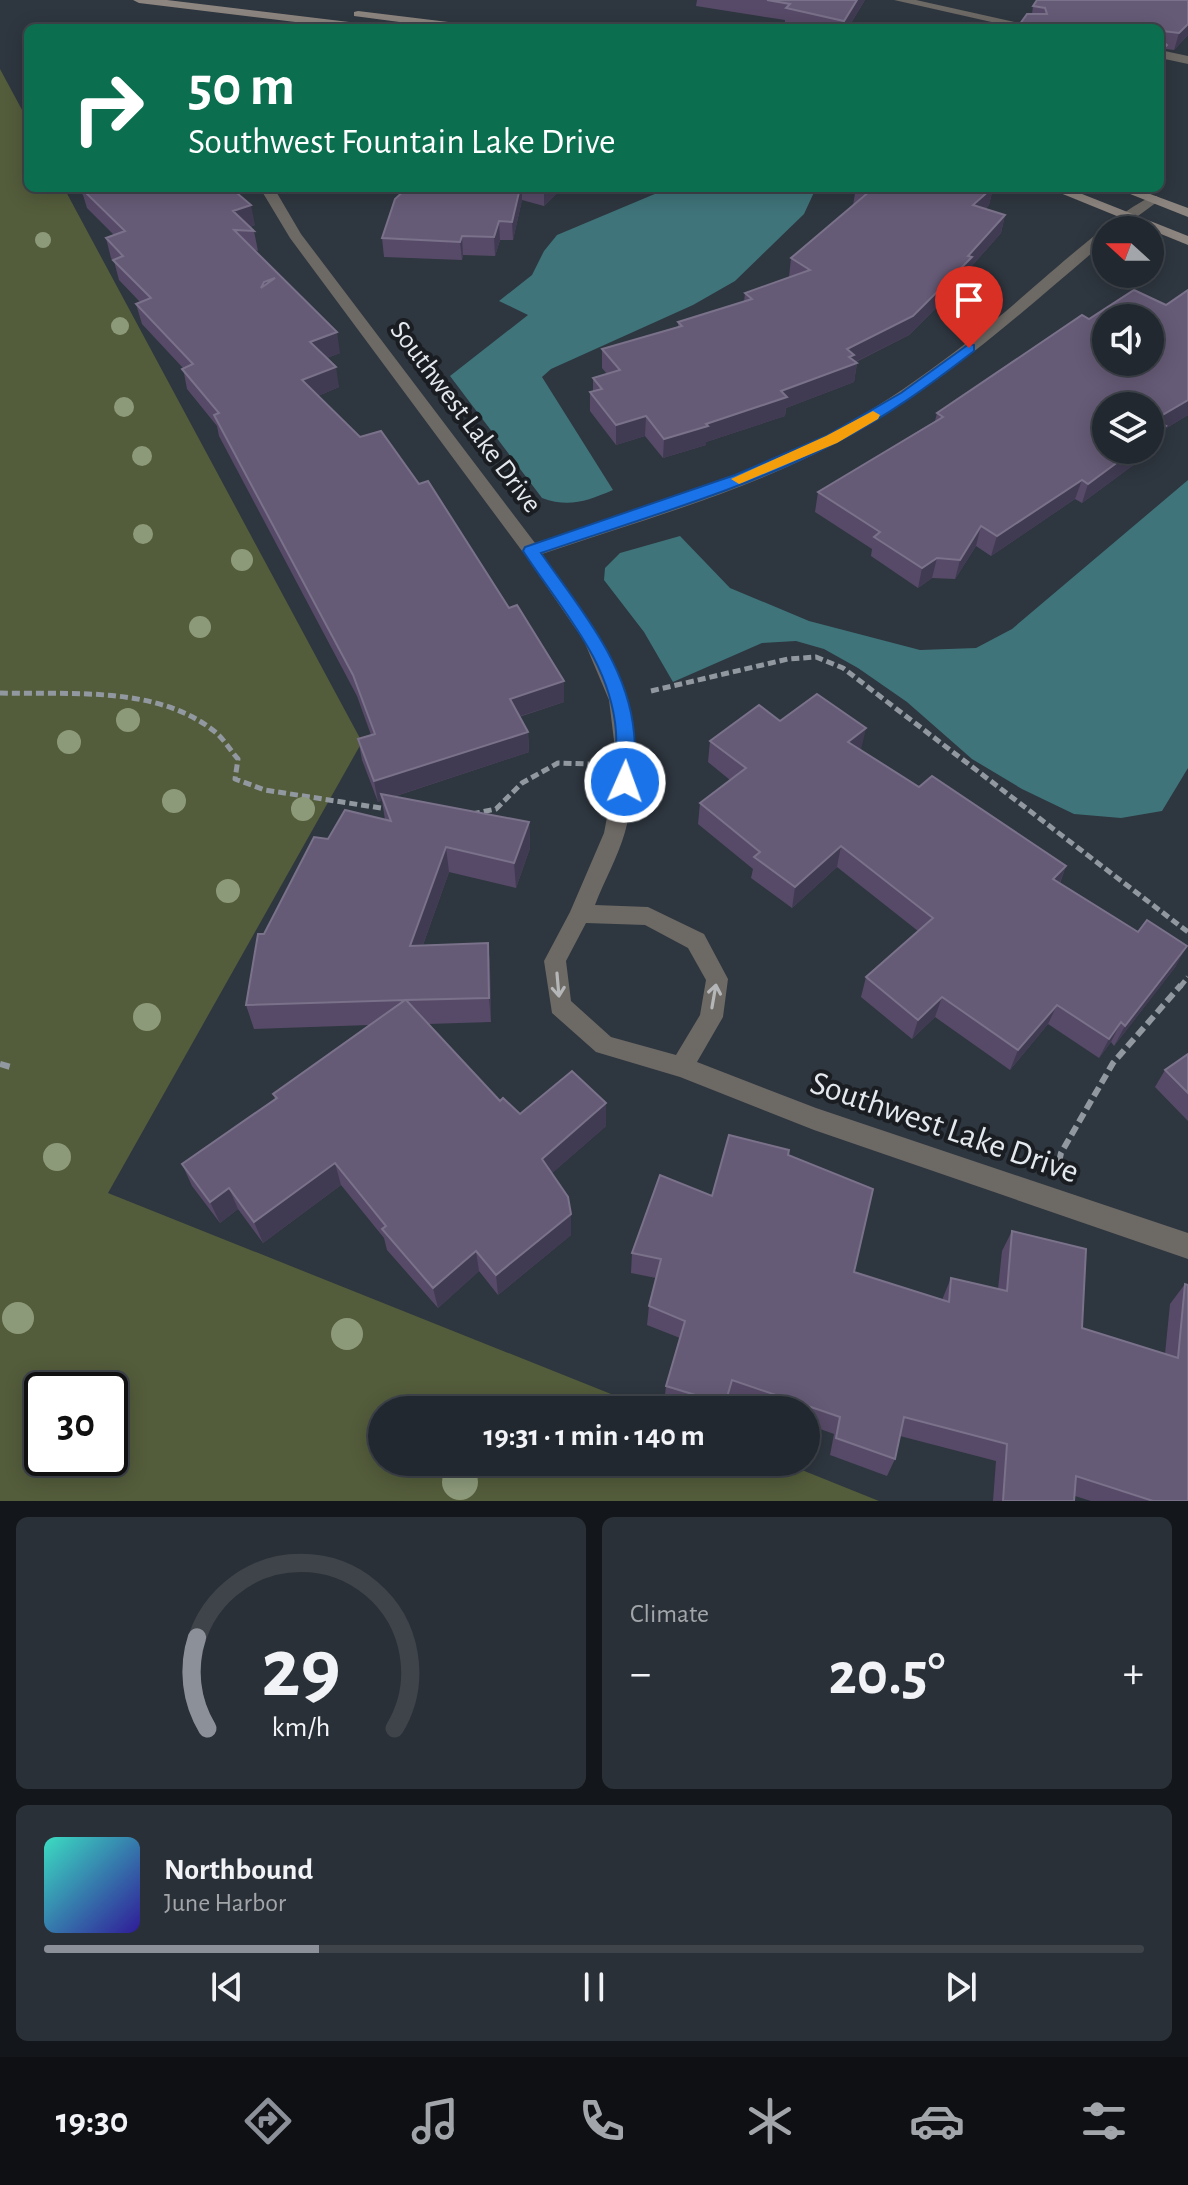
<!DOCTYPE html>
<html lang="en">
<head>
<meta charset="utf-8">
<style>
  body { margin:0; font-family:"Alegreya Sans",sans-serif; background:#2a3037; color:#f1f3f6; height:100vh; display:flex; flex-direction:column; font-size:30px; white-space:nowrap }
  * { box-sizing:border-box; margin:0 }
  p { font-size:26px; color:#a2a6aa }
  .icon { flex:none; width:44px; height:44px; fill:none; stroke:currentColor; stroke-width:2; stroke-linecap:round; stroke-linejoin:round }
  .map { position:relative; height:1501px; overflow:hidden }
  .drawer { display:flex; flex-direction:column; gap:16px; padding:16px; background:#13161a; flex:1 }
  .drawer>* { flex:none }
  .guide { position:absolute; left:24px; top:24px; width:1140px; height:168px; border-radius:12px; box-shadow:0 4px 20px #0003,0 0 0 2px #3f444b; background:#0b6e4f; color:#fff; overflow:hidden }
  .needle { width:52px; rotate:291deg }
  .tools { position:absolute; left:1092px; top:216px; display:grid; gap:16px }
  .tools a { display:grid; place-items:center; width:72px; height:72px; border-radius:50%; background:#22282f; box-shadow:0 4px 20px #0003,0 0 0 2px #3f444b; font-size:40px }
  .speed { position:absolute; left:24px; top:1372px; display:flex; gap:16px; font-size:40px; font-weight:700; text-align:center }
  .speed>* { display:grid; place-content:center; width:104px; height:104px; border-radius:50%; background:#22282f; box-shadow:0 4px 20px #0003,0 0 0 2px #3f444b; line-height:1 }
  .speed .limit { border:4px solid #111; border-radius:12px; background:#fff; color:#111 }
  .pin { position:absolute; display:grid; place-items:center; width:68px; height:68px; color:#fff; margin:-82px -34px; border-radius:50% 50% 50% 0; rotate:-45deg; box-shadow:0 0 8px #0007 }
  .pin .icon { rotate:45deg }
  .me { position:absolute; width:88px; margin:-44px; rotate:2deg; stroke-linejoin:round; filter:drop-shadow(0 0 6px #0008) }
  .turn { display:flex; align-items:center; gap:28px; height:168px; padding:0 32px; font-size:36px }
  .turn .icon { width:104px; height:104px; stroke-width:2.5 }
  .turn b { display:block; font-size:56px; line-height:68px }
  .big { font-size:60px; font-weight:700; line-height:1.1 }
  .drawer .widget { flex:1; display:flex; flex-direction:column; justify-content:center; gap:12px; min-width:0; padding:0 28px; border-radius:12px; background:#2a3037 }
  .drawer .dial { align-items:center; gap:0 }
  .dial svg { height:208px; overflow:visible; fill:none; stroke:#3f444b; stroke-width:7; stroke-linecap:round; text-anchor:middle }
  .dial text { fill:#f1f3f6; stroke:none }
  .song { display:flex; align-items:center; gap:24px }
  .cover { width:96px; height:96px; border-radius:12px; background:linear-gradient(135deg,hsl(170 70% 55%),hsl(250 70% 35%)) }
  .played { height:8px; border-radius:4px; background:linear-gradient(90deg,#8c9099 25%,#3f444b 25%) }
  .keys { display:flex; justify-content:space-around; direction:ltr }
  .heat { display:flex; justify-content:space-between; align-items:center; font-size:44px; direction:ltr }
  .drawer .tiles { flex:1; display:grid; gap:16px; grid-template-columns:1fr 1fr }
  .widget:last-child { grid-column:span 2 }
  .trip { position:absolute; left:368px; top:1396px; width:452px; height:80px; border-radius:40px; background:#22282f; box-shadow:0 4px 20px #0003,0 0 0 2px #3f444b; font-weight:700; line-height:80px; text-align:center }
  .dock { display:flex; height:128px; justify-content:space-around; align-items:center; background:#0e1013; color:#a2a6aa }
  .dock .icon { width:56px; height:56px }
  .dock .current { color:#8c9099 }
  .dock b { font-size:36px; color:#f1f3f6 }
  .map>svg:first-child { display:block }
  .green { fill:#535c3b; fill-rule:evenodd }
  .water { fill:#3f747a }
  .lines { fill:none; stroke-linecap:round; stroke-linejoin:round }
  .path-far1 { stroke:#92989f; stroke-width:5; stroke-dasharray:8 4; stroke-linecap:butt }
  .path { stroke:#92989f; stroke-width:6; stroke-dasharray:10 5; stroke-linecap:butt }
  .street { fill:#6d6965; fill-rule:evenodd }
  .secondary { fill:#8d857f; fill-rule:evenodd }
  .tree { fill:#8d9a7a }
  .wall { fill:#574a68 }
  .shaded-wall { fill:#403b52 }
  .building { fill:#665b77; stroke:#7a718a; stroke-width:2; fill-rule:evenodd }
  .oneway { stroke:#b4b6b8 }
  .route { fill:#1a73e8; stroke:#114b97; stroke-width:2 }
  .slow { fill:#f59e0b }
  .labels { text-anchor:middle; stroke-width:8; stroke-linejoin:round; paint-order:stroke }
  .street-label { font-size:28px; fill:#e4e9ef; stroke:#1a1d21 }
  .near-street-label { font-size:34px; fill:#e4e9ef; stroke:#1a1d21 }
</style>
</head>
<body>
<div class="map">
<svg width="1188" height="1501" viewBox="0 0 1188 1501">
  <rect width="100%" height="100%" fill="#2e363f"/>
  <path class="green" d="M0,69L28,121V188H64L362,742L108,1193L651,1410H382V1462H782L879,1501H0ZM42,1390H110V1458H42Z"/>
  <g class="water">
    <path d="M669,188H816L804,214L735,281L693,305L551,369L542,377L613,490C587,501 569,508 542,498L450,376L528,315L499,301L532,275L544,251L557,235Z"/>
    <path d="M1188,480V768L1162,811L1121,818L1074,814L1022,789L972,759L907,702L858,668L824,649L796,641L762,643L673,682L644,632L604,580L605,568L620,553L680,536L730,588L809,621L920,650L976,648L1012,629Z"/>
  </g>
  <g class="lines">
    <g class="path-far1">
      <path d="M651,691L788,659L816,657L843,668L1188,932"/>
      <path d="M0,693C70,695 156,685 214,731C224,739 230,750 238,759L235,779L265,790L387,809"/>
      <path d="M472,814L496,809L522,783L558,763L589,764"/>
      <path d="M1180,987L1188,977"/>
    </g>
    <g class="path">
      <path d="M0,1064L14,1068"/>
      <path d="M1059,1162L1061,1153L1113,1063L1181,985"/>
    </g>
    <g class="street">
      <path d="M894,0H916L1041,28H1018Z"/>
      <path d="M1160,50L1188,56V64L1160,58Z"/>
      <path d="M260,188H274L301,234L535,543C621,515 709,490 792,452C870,417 939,366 1005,312C1028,293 1137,193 1157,196V202L1119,230H1106V241C1021,313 937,390 838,442C745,492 642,520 542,554C608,647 658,711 625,832C618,857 604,881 595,905L648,907L704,934L728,979L723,1017L697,1062L816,1108L1188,1233V1259L814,1130L680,1077L596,1052L552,1013L544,961L570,912L604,833L617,765L609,700L584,641L525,555L290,238ZM586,923L645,925L688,948L706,980L700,1015L676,1055L611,1037L571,1001L566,961Z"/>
    </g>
    <g class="secondary">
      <path d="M133,0H167L374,25L380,28H345L139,3Z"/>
      <path d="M358,11L473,25L479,28H445L354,16V12Z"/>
      <path d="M1048,188H1067L1188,236V245Z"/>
      <path d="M1115,188H1134L1188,208V217Z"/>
    </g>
  </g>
  <g class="tree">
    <circle cx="43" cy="240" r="8"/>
    <circle cx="120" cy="326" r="9"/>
    <circle cx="124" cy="407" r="10"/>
    <circle cx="142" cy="456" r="10"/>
    <circle cx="143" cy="534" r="10"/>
    <circle cx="242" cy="560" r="11"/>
    <circle cx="200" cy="627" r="11"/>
    <circle cx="128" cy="720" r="12"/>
    <circle cx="69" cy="742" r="12"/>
    <circle cx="174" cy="801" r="12"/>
    <circle cx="303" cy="809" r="12"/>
    <circle cx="228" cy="891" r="12"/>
    <circle cx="147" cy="1017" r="14"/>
    <circle cx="57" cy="1157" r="14"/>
    <circle cx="18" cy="1318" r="16"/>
    <circle cx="347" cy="1334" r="16"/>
    <circle cx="460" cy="1482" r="18"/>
  </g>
  <g class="wall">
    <path d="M697,0H865L848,28H796L785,25V20L696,6Z"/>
    <path d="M1188,0V35L1174,50L1166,49L1162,62L1032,14L1033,6Z"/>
    <path d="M77,188H231L255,225L250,227L254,231L258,251L255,250L340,353L327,358L339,387L318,396L564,702L519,717L528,732L529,752L393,797L529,822L530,848L516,888L449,872L423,945L488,943L490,967L491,1022L428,1024L500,1101L520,1114L606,1103V1126L552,1173L571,1235L498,1295L479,1271L438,1308L387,1250L384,1238L341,1185L263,1243L238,1209L220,1223L192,1186L182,1164L275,1099L273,1094L369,1025L254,1029L246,1005L264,934L328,839L385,820L382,800L378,802L362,760L358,739L371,735L357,696L219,436L217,426L187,389L183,368L142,324L136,304L140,302L119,280L114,261L111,258L106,238L114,235L87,208L83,195Z"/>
    <path d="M407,188H562L544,206L522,200L513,240H500L495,256L463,255L462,260L384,257L382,238Z"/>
    <path d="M856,188H993L989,205L985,209L1005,215L1001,233L970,268L968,276L909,335L856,362L857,363L854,382L786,408L785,416L706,442V445L663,458L645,436L616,445L590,411V392L593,391V378L607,374L602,368V349L678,327V322L744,302L745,293L789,277L791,258L853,205Z"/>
    <path d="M1188,290V415L1165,429L1159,446L1082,503L1075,499L991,556L976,546L955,579L932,578L918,588L871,556L872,549L815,512L818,492L935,421L937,413L1089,319L1166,305Z"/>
    <path d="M780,721L861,750L919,787L1066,866L1060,883L1176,966L1114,1046L1111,1042L1099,1058L1048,1024L1010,1070L935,1017L912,1039L861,997L866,977L918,931L837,867L792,908L751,878L753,869L698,824L700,803L730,780L708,762L710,741Z"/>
    <path d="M1188,1054V1121L1155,1087L1165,1070Z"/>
    <path d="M788,1155L854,1272L942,1300L951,1278L998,1289L1002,1251L1012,1231L1082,1328L1165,1354L1170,1304L1185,1284L1188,1501H1091L1075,1496L1074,1501H993L996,1461L900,1436L895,1459L887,1476L830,1455L834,1434L806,1424V1410H764L728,1398L725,1410H685L664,1403L666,1386L680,1338L647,1325L649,1306L656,1278L631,1273L632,1253L712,1196Z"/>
  </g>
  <g class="shaded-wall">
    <path d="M857,0H865L848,28H843L844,21Z"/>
    <path d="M1188,24V35L1174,50L1179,33Z"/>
    <path d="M1167,45L1162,62L1160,64V52Z"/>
    <path d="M520,188H522V200L513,240L512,222Z"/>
    <path d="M544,188H562L544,206Z"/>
    <path d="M992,188H993L989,205L970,224L973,205Z"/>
    <path d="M251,205L255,225L241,230L233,211Z"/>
    <path d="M1005,215L1001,233L970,268L968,276L909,335L853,363H857L854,382L786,408L785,416L706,442V445L663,458L664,439L706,424L781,391L847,349L968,256Z"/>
    <path d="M499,221L500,240L495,256L494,237Z"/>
    <path d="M462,236L463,255L462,260L460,242Z"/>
    <path d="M337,332L340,353L314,363L310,342Z"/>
    <path d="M336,367L339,387L306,401L302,380Z"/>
    <path d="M1188,400V415L1165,429L1159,446L1082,503L1088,484L1134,450H1150V433L1154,420Z"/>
    <path d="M646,416L645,436L616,445V425Z"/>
    <path d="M1082,480L1075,499L991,556L997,536Z"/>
    <path d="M981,526L976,546L955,579L960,560Z"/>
    <path d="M937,558L932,578L918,588L922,568Z"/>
    <path d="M564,681V702L511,719L510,699Z"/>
    <path d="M866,728L861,750L848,742Z"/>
    <path d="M528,732L529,752L383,800L381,794L382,800L378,802L374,781Z"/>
    <path d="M529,822L530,848L516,888L514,863Z"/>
    <path d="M841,846L837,867L792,908L795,887Z"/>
    <path d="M446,847L449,872L414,970L410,946Z"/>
    <path d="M1066,866L1058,887L1053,879Z"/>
    <path d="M488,943L490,967L491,1022L489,998Z"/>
    <path d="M1187,946L1176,966L1114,1046L1125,1026Z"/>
    <path d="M942,997L935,1017L912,1039L918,1020Z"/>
    <path d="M1057,1005L1048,1024L1010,1070L1018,1050Z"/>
    <path d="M1121,1022L1111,1042L1099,1058L1109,1039Z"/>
    <path d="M606,1103V1126L543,1181L542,1159Z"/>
    <path d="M335,1163L341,1185L263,1243L254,1222Z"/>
    <path d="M229,1188L238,1209L220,1223L210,1202Z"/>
    <path d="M571,1214V1235L498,1295L496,1275Z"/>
    <path d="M476,1251L479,1271L438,1308L433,1288Z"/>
  </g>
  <g class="building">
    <path d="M767,0H857L844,21L786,8L790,4Z"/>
    <path d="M1037,0H1188V24L1179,33L1163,31L1162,41L1167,45L1160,52V28H1017L1027,14H1047L1045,8L1033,6Z"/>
    <path d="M81,188H231L251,205L233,211L254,231L234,230L337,332L310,342L336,367L302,380L360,437L381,431L419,484L428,481L509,608L517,605L564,681L510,699L528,732L374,781L358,739L375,734L353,675L214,415L219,413L182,369L193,364L136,304L151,298L113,260L123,256L106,238L125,231ZM275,278L261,288L264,282Z"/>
    <path d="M407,188H520L512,222L499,221L494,237L462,236L460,242L382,238L395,199Z"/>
    <path d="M859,188H992L973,205L1005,215L968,256L972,257L913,316L847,349L854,355L849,357L857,363L781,391L787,397L706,424L708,426L664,439L646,416L616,425L590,392L602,389L593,378L620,370L602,349L682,326L678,322L752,299L745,293L810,270L791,258L870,191Z"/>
    <path d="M1134,290L1166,305L1188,290V400L1154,420L1166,426L1150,438V406H1106V450H1134L1088,484L1082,480L997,536L981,526L960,560L937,558L922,568L874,537L880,532L818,492L943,417L937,413L1082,315L1089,319ZM1106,318H1150V362H1106Z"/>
    <path d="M817,694L866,728L848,742L919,787L932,776L1066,866L1053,879L1138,932L1147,920L1187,946L1125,1026L1121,1022L1109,1039L1057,1005L1018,1050L942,997L918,1020L866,977L933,918L841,846L795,887L754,857L760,852L700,803L746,768L710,741L759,705L780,721Z"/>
    <path d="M381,794L529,822L514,863L446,847L410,946L488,943L489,998L406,1000L500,1101L503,1098L520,1114L572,1071L606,1103L542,1159L568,1197L571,1214L496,1275L476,1251L433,1288L382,1229L386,1226L335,1163L254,1222L229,1188L210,1202L182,1164L277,1098L273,1094L405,1000L246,1005L258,934H264L314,837L328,839L345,810L391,821Z"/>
    <path d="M1188,1054V1093L1165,1070Z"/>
    <path d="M729,1135L789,1150L788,1155L873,1189L854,1272L949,1302L951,1278L1007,1291L1012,1231L1086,1249L1082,1328L1178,1358L1185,1284L1188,1285V1501H1153L1076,1476L1074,1501H1003L1007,1444L904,1417L895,1459L836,1438L840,1417L732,1380L725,1404L666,1386L685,1321L649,1306L661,1259L632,1253L660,1175L712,1196Z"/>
  </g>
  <defs><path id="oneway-shaft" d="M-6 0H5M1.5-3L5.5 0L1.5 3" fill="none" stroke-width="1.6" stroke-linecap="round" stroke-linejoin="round" transform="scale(2)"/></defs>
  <g class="oneway">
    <use href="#oneway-shaft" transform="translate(558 985) rotate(85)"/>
    <use href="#oneway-shaft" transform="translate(714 996) rotate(-80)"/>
  </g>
  <path class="route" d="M969,344L974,345V351C930,385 886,417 837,442C744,490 640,519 541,553C579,607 628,664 634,733C636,749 634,766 634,782L631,787H618L615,782C616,766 617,749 616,732C611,661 560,608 523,551L525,547L735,475L826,436L901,393Z"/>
  <path class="slow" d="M873,411L880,415L878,419L837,443L744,482L739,484L731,479L826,436Z"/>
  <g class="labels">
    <g class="street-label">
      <text transform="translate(467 416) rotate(53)" y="10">Southwest Lake Drive</text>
    </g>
    <g class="near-street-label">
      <text transform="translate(945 1126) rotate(19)" y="12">Southwest Lake Drive</text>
    </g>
  </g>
</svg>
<div class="tools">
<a><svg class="needle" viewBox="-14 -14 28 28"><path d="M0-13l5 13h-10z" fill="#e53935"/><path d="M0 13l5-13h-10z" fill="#a2a6aa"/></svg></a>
<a><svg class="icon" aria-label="sound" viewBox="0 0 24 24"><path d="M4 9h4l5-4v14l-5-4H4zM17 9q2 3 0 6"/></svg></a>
<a><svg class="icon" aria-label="layers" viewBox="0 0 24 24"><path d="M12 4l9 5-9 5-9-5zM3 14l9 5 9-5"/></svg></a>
</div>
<div class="speed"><div class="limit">30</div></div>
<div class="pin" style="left:969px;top:348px;background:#d93025"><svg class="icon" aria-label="arrive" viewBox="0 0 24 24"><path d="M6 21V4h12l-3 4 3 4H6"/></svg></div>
<svg class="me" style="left:625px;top:782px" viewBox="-20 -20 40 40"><circle r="17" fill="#1a73e8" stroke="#fff" stroke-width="3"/><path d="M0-11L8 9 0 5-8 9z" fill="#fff"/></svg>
<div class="trip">19:31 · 1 min · 140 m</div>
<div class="guide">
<div class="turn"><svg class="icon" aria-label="right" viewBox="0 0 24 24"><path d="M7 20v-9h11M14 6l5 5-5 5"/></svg><div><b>50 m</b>Southwest Fountain Lake Drive</div></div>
</div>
</div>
<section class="drawer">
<div class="tiles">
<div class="widget dial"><svg viewBox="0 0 100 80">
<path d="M14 69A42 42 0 1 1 86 69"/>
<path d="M14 69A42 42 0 0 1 10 34" stroke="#8c9099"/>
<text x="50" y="56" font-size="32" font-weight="700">29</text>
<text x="50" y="72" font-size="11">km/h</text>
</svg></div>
<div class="widget"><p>Climate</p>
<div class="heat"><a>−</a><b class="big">20.5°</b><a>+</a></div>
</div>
<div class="widget">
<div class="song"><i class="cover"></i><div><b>Northbound</b><p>June Harbor</p></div></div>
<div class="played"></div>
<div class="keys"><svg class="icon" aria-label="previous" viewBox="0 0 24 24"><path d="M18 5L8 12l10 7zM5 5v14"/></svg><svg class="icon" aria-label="pause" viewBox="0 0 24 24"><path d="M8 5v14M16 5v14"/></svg><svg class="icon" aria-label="next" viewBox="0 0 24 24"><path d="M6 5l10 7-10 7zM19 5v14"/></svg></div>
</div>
</div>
</section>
<nav class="dock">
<b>19:30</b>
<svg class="icon current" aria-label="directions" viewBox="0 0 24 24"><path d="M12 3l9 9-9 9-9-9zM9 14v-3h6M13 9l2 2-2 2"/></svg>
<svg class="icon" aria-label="music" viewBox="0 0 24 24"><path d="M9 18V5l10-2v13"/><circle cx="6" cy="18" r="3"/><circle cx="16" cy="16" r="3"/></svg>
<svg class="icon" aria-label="phone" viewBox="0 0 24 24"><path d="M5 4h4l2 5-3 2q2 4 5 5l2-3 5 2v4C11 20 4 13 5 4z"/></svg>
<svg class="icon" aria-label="climate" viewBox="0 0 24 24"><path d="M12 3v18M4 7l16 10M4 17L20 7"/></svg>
<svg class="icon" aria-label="car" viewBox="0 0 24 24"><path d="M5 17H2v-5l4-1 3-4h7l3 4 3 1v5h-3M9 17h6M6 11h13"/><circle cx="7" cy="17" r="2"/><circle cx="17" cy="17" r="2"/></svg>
<svg class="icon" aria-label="filters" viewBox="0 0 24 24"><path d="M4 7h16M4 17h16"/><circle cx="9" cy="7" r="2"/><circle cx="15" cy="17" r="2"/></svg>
</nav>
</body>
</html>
